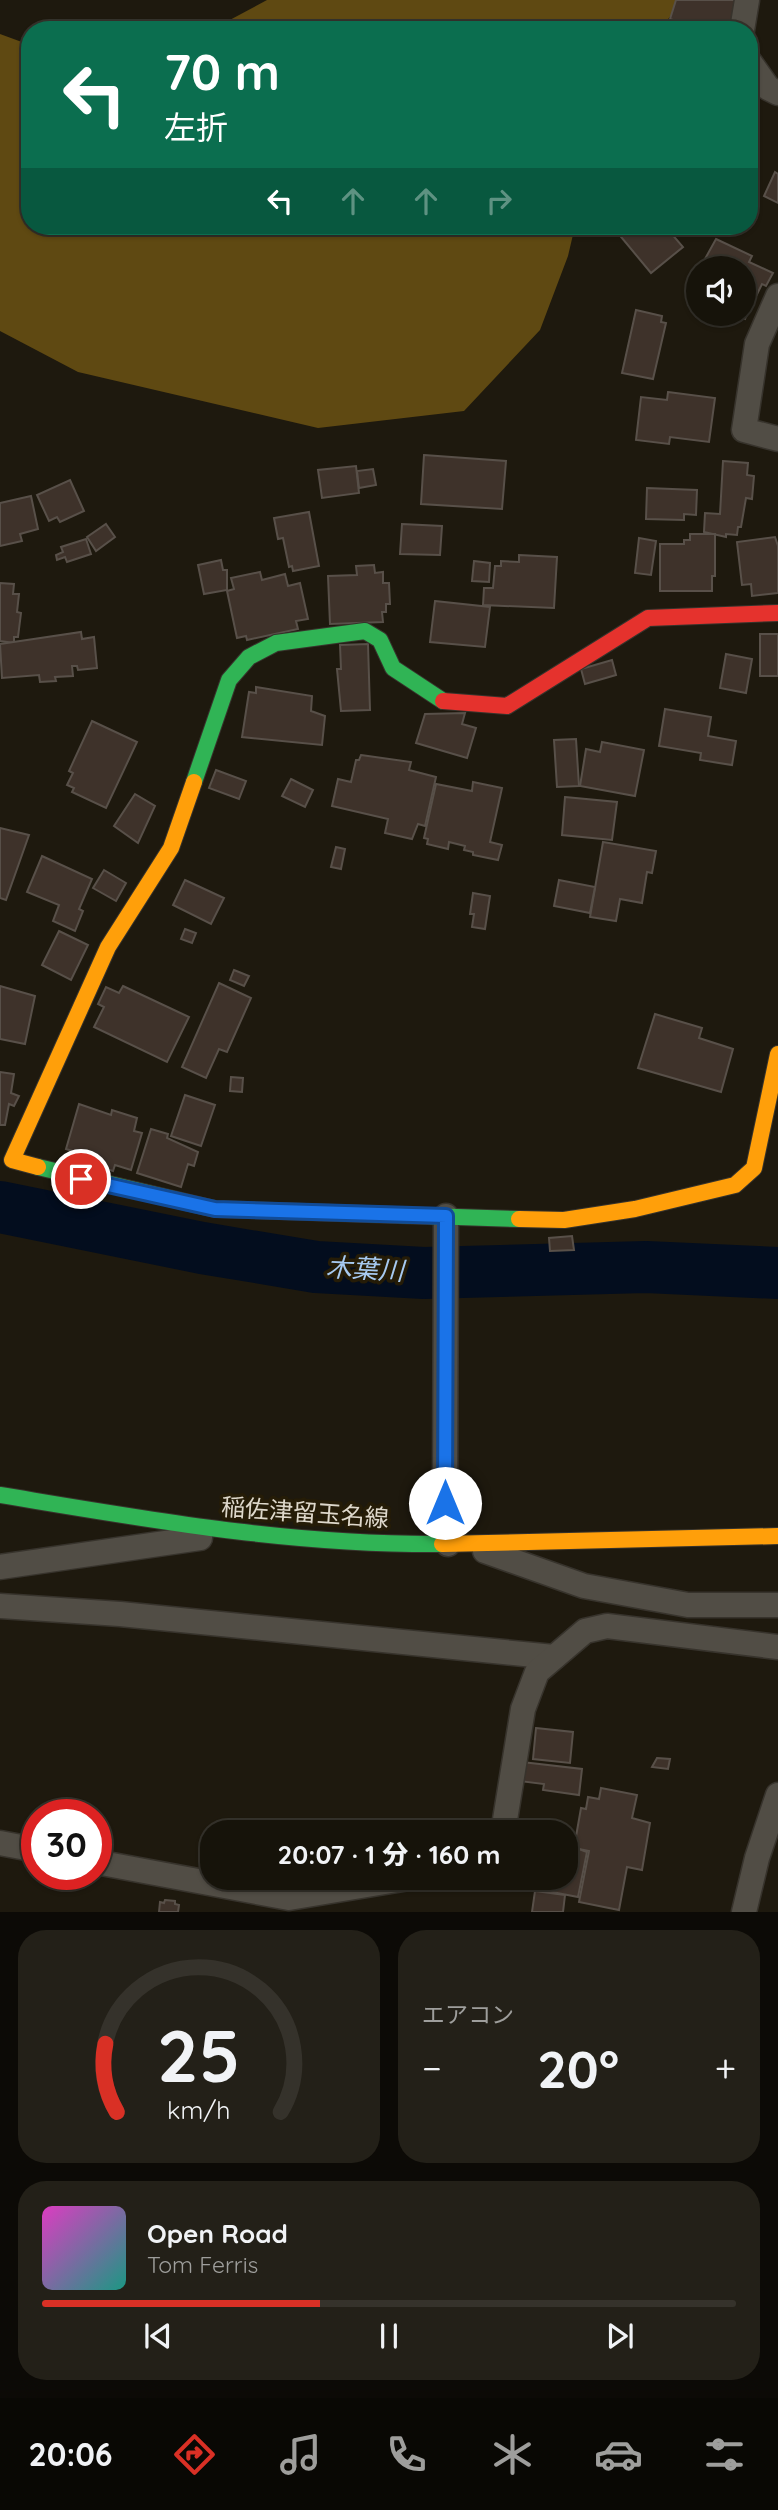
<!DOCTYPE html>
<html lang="ja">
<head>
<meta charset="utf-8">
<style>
  body { margin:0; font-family:Quicksand,"Noto Sans JP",sans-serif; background:#232018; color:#f1f3f6; height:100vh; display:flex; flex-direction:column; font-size:26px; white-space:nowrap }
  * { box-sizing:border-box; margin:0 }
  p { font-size:23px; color:#9e9e9c }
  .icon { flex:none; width:38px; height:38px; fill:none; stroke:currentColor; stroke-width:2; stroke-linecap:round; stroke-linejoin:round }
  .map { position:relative; height:1912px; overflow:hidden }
  .drawer { display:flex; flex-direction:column; gap:18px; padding:18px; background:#0c0a06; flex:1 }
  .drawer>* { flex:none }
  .hud { position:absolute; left:21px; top:21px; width:737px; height:214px; border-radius:28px; box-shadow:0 2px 5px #0004,0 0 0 2px #35322b; background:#0b6e4f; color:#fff; overflow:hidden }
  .fabs { position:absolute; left:686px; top:256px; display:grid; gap:14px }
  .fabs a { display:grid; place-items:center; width:70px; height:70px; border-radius:50%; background:#16130a; box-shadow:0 2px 5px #0004,0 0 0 2px #35322b; font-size:35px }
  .speed { position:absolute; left:21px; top:1799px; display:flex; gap:14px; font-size:35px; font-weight:700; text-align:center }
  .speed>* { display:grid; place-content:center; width:91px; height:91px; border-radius:50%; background:#16130a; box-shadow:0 2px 5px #0004,0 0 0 2px #35322b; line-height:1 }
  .speed .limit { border:10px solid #d22; background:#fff; color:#111 }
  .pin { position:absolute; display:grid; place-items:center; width:60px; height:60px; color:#fff; margin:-30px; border:4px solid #fff; border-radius:50%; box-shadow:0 2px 7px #0007 }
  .me { position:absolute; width:77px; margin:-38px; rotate:0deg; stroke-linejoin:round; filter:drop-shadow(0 0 5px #0008) }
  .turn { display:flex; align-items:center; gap:24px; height:147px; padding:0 28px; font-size:32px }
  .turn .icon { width:91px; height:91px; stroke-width:2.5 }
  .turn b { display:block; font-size:49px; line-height:60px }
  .lanes { display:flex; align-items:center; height:66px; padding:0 28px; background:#0003; justify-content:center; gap:35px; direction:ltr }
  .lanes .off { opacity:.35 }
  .big { font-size:52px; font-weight:800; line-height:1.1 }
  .drawer .tile { flex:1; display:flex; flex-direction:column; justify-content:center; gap:10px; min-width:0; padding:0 24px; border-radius:28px; background:#232018 }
  .drawer .dial { align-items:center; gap:0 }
  .dial svg { height:182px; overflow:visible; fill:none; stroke:#35322b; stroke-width:7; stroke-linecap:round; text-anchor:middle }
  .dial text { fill:#f1f3f6; stroke:none }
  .song { display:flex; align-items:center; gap:21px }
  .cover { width:84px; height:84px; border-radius:10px; background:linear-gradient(135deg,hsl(310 70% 55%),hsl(170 70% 35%)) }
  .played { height:7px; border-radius:4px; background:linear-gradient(90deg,#d93025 40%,#35322b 40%) }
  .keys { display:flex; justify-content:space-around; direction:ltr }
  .heat { display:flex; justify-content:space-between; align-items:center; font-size:38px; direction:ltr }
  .drawer .tiles { flex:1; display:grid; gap:18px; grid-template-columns:1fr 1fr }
  .tile:last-child { grid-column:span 2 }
  .trip { position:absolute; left:200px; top:1820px; width:378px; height:70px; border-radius:28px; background:#16130a; box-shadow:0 2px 5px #0004,0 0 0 2px #35322b; font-weight:800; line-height:70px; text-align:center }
  .menu { display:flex; height:112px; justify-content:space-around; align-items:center; background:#090804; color:#9e9e9c }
  .menu .icon { width:49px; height:49px }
  .menu .active { color:#d93025 }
  .menu b { font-size:32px; color:#f1f3f6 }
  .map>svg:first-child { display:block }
  .forest { fill:#5f4912 }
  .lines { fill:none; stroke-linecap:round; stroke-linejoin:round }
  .river { stroke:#030d1e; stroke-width:52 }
  .building { fill:#3e322a; stroke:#585049; stroke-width:2 }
  .street-casing { stroke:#37332c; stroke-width:27 }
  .fast-casing { stroke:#37332c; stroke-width:18 }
  .slow-casing { stroke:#37332c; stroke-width:18 }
  .jam-casing { stroke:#37332c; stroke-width:18 }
  .street { stroke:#514d45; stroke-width:24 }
  .fast { stroke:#30b455; stroke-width:16 }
  .slow { stroke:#ff9f0a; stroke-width:16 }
  .jam { stroke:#e5322d; stroke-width:16 }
  .route-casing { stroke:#114b97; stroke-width:18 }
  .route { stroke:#1a73e8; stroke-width:12 }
  .labels { text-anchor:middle; stroke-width:7; stroke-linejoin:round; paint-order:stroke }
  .street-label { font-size:24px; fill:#ded8cb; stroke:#251c07 }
  .water-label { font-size:26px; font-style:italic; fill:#a7caf1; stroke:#251c07 }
</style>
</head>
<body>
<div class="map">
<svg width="778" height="1912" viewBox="0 0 778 1912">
  <rect width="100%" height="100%" fill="#1e190e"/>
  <g class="forest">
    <path d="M267,0H684L659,30H211Z"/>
    <path d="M0,34L30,45V226H575L568,256L540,330L464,411L318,428L78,372L0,331Z"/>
  </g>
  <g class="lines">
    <path class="river" d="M0,1207L202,1248L316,1267L424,1273L646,1267L778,1273"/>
  </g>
  <g class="building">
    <path d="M676,0H738L730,27L732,30H702L670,19Z"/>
    <path d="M775,172L778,174V203L764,196Z"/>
    <path d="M612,226H665L683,247L651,273Z"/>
    <path d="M716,239L752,256L749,262L773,273L766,286L762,284L745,319L733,313H744V268H700Z"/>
    <path d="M636,310L662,316L661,322L666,323L653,379L622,373Z"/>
    <path d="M668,392L715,398L709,442L670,437L669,444L636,440L641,397L667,400Z"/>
    <path d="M424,455L506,461L502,509L421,504Z"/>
    <path d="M723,461L748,463L747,475L754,476L752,499L746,498L741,527H738L737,535L726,534V537L704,532L705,513L720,514Z"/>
    <path d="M356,466L359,493L322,498L318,470Z"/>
    <path d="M373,469L376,485L359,488L357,471Z"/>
    <path d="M70,480L84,511L60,522L57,517L49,521L37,495Z"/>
    <path d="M647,488L697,490L696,515L684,514V520L646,519Z"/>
    <path d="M31,496L38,529L20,534L22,541L0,546V503Z"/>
    <path d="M309,512L319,566L293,571L292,566L289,567L283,538L278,539L274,518Z"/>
    <path d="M106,524L115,537L96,551L87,537Z"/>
    <path d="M402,524L442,526L440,555L400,554Z"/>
    <path d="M690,534H715V576H712V591H660V544H684V540H690Z"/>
    <path d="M775,537L778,546V593L752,596L751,584L742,585L737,542Z"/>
    <path d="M639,538L656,541L651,575L635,573Z"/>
    <path d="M86,539L91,554L67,562L65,557L57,560L56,555L63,552L61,547Z"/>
    <path d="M519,555L557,557L554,608L483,605L484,588H493L495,566H501V561L519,562Z"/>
    <path d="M221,560L223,570H227V590L204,594L198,565Z"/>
    <path d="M474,561L490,563L489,582L472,581Z"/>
    <path d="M374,565L375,573L383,572V583H389L390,604H386V612H382L383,622L330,624L328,576L357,575L356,566Z"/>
    <path d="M260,572L262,580L285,574L288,586L300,583L308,619L296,621L298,629L247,640L246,636L237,638L227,591L234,589L231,578Z"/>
    <path d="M0,583L14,584L13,594H19L17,612L21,613L18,637H14V643L0,641Z"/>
    <path d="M435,601L490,607L485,647L430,642Z"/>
    <path d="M81,632L82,639L94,637L97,668L78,670L77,666H72L73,676L55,677L56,681L40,682L39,675L2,678L0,644Z"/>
    <rect x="760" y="634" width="18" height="42"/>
    <path d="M368,644L370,710L341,711L337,669H341L340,645Z"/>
    <path d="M726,654L752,659L746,693L720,688Z"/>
    <path d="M612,660L616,675L585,684L581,669Z"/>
    <path d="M256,687L312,696L311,711L325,716L322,745L242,737L249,692L256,693Z"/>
    <path d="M665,709L711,717L708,736L736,741L732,765L700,760L701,753L659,746Z"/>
    <path d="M465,713L462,724L476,728L467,758L416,743L425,714Z"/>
    <path d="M92,721L137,742L106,808L72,792L74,788L67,785L73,773L69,771Z"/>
    <path d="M576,739L579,786L557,787L554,740Z"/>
    <path d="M602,742L644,750L635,796L580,786L586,749L600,752Z"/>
    <path d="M361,755L411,762L409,770L436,777L425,826L418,824L412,839L385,833L388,819L332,806L338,779L351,782L356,760H359Z"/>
    <path d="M216,770L246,781L239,799L209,788Z"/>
    <path d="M291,779L313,790L305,807L282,796Z"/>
    <path d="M473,782L502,788L490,842L502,845L498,860L473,855V852L464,850L465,846L449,842L448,849L427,844L428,839L424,838L436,784L472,791Z"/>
    <path d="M135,794L155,806L138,843L114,826Z"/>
    <path d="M565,797L617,802L612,840L562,835Z"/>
    <path d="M0,828L29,835L6,900L0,898Z"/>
    <path d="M603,842L656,851L652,873L647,872L642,903L620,899L616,921L590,917Z"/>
    <path d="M336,847L345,849L341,869L331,867Z"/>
    <path d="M42,856L92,879L79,909L83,911L75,931L53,921L59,905L27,892Z"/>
    <path d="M104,870L126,883L116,901L93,888Z"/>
    <path d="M185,880L224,898L211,924L173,905Z"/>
    <path d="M559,880L595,887L590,913L554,906Z"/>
    <path d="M473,893L490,896L485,929L472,927L474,914H470Z"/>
    <path d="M185,929L196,933L192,943L181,939Z"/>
    <path d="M59,931L88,945L71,980L42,965Z"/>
    <path d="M234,970L249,976L244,986L230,980Z"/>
    <path d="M219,983L251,998L227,1052L219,1049L206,1078L182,1067Z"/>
    <path d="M0,986L35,996L25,1044L0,1039Z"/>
    <path d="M123,986L189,1017L167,1062L94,1027L104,1007L98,1004L106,987L119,993Z"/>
    <path d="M655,1014L702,1028L699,1038L733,1049L721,1092L638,1068Z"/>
    <path d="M0,1072L14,1074L11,1093L19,1096L14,1106L9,1104L5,1125H0Z"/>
    <path d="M231,1077L243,1078L242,1092L230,1091Z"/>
    <path d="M185,1095L215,1105L201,1146L171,1136Z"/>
    <path d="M79,1104L111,1115L112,1110L137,1118L134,1131L142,1133L131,1170L115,1165L113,1171L84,1162L86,1155L66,1149Z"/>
    <path d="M151,1129L168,1134L167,1138L198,1152L194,1166L188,1164L181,1187L137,1173Z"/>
    <path d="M572,1236L574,1250L550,1251L549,1238Z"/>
    <path d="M536,1728L573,1732L570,1763L533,1759Z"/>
    <path d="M657,1758L670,1759L668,1769L652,1767Z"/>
    <path d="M522,1762L582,1769L579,1795L543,1790L544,1784L519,1781Z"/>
    <path d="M601,1788L637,1795L632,1818L650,1823L642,1870L627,1867L619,1910L579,1902L589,1851L574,1848L581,1808L586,1809L588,1797L599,1799Z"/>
    <path d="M510,1824L556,1832H508Z"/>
    <path d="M565,1844L587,1852L578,1897L552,1892L555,1878H565Z"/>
    <path d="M509,1878H554L552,1892L526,1887L527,1881Z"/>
    <path d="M535,1891L565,1895L563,1912H532Z"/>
    <path d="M165,1900L175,1901V1904L179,1905L178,1912H159L160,1902L164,1903Z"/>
  </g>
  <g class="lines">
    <defs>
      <g id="street">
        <path d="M742,30L747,0"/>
        <path d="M749,61L768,88L778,93"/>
        <path d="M778,296L757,344L744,430L778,439"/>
        <path d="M446,1216L445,1503L448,1544"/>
        <path d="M485,1551L584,1586L688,1605H778"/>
        <path d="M0,1567L200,1538"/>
        <path d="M0,1606L120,1614L554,1657"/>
        <path d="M503,1832L523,1709L537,1672L585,1631L607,1626L778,1647"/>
        <path d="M0,1843L37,1850"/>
        <path d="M96,1862L289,1898L409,1878"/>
        <path d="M744,1912L757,1858L778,1795"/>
      </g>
      <g id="fast">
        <path d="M194,782L229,680L249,657L276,643L365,631L380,640L393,668L443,701"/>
        <path d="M38,1167L215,1209L519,1219"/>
        <path d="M0,1495C151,1520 288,1545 442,1544"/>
      </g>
      <g id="slow">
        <path d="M38,1167L12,1160L108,947L171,848L194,782"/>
        <path d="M519,1219L564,1220L635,1209L735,1185L754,1168L778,1054"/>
        <path d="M442,1544L778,1536"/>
      </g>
      <path id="jam" d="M443,701L507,706L648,618L778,613"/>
    </defs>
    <use href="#street" class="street-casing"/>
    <use href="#fast" class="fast-casing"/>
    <use href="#slow" class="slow-casing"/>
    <use href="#jam" class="jam-casing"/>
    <use href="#street" class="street"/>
    <use href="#fast" class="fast"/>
    <use href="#slow" class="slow"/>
    <use href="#jam" class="jam"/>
  </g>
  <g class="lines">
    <defs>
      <path id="route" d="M81,1179L215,1209L446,1216L445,1503"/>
    </defs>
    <use href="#route" class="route-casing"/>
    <use href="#route" class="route"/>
  </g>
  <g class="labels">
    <g class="street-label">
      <text transform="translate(305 1513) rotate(4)" y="8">稲佐津留玉名線</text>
    </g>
    <g class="water-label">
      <text transform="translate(365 1269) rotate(3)" y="9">木葉川</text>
    </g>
  </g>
</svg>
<div class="fabs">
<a><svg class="icon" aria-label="sound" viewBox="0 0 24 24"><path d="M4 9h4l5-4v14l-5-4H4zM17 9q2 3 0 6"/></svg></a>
</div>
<div class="speed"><div class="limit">30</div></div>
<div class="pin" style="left:81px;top:1179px;background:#d93025"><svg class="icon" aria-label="arrive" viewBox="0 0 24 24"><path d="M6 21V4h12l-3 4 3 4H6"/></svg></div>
<svg class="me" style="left:445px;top:1503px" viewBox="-20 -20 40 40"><circle r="19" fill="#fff"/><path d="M0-13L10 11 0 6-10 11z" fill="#1a73e8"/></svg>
<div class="trip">20:07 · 1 分 · 160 m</div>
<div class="hud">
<div class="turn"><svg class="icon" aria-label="left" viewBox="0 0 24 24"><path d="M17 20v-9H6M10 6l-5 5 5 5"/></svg><div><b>70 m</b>左折</div></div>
<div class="lanes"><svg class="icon" aria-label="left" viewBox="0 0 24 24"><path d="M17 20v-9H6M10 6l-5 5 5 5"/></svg><svg class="icon off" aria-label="ahead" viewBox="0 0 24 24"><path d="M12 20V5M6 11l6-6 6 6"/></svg><svg class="icon off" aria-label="ahead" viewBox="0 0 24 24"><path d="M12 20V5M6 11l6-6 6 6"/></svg><svg class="icon off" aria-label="right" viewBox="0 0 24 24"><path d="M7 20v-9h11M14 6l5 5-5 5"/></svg></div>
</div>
</div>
<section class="drawer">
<div class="tiles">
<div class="tile dial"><svg viewBox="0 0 100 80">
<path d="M14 69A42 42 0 1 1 86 69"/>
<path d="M14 69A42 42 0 0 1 9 39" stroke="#d93025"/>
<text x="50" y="56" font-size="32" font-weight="700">25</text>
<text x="50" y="72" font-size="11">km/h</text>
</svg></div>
<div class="tile"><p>エアコン</p>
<div class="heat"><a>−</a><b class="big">20°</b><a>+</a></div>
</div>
<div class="tile">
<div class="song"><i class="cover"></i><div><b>Open Road</b><p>Tom Ferris</p></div></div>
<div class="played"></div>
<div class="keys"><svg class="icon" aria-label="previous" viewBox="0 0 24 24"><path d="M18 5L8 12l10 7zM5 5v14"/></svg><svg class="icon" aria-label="pause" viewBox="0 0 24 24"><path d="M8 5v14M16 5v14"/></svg><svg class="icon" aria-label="next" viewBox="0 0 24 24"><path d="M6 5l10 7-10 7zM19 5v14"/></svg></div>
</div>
</div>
</section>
<nav class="menu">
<b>20:06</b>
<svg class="icon active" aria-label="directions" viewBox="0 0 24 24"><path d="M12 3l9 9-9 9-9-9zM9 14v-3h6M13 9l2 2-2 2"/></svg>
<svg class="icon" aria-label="music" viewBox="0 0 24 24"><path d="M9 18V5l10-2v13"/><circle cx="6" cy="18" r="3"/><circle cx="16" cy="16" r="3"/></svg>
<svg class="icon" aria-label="phone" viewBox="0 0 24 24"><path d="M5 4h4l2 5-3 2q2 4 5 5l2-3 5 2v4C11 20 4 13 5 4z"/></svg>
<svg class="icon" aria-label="climate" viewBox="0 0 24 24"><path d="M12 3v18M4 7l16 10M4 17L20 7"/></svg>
<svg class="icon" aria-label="car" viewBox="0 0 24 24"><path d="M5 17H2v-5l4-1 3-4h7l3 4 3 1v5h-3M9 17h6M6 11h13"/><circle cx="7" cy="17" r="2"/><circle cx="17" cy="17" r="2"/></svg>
<svg class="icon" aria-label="filters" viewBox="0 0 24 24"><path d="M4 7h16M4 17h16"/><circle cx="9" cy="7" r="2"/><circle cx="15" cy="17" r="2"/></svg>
</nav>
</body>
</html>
